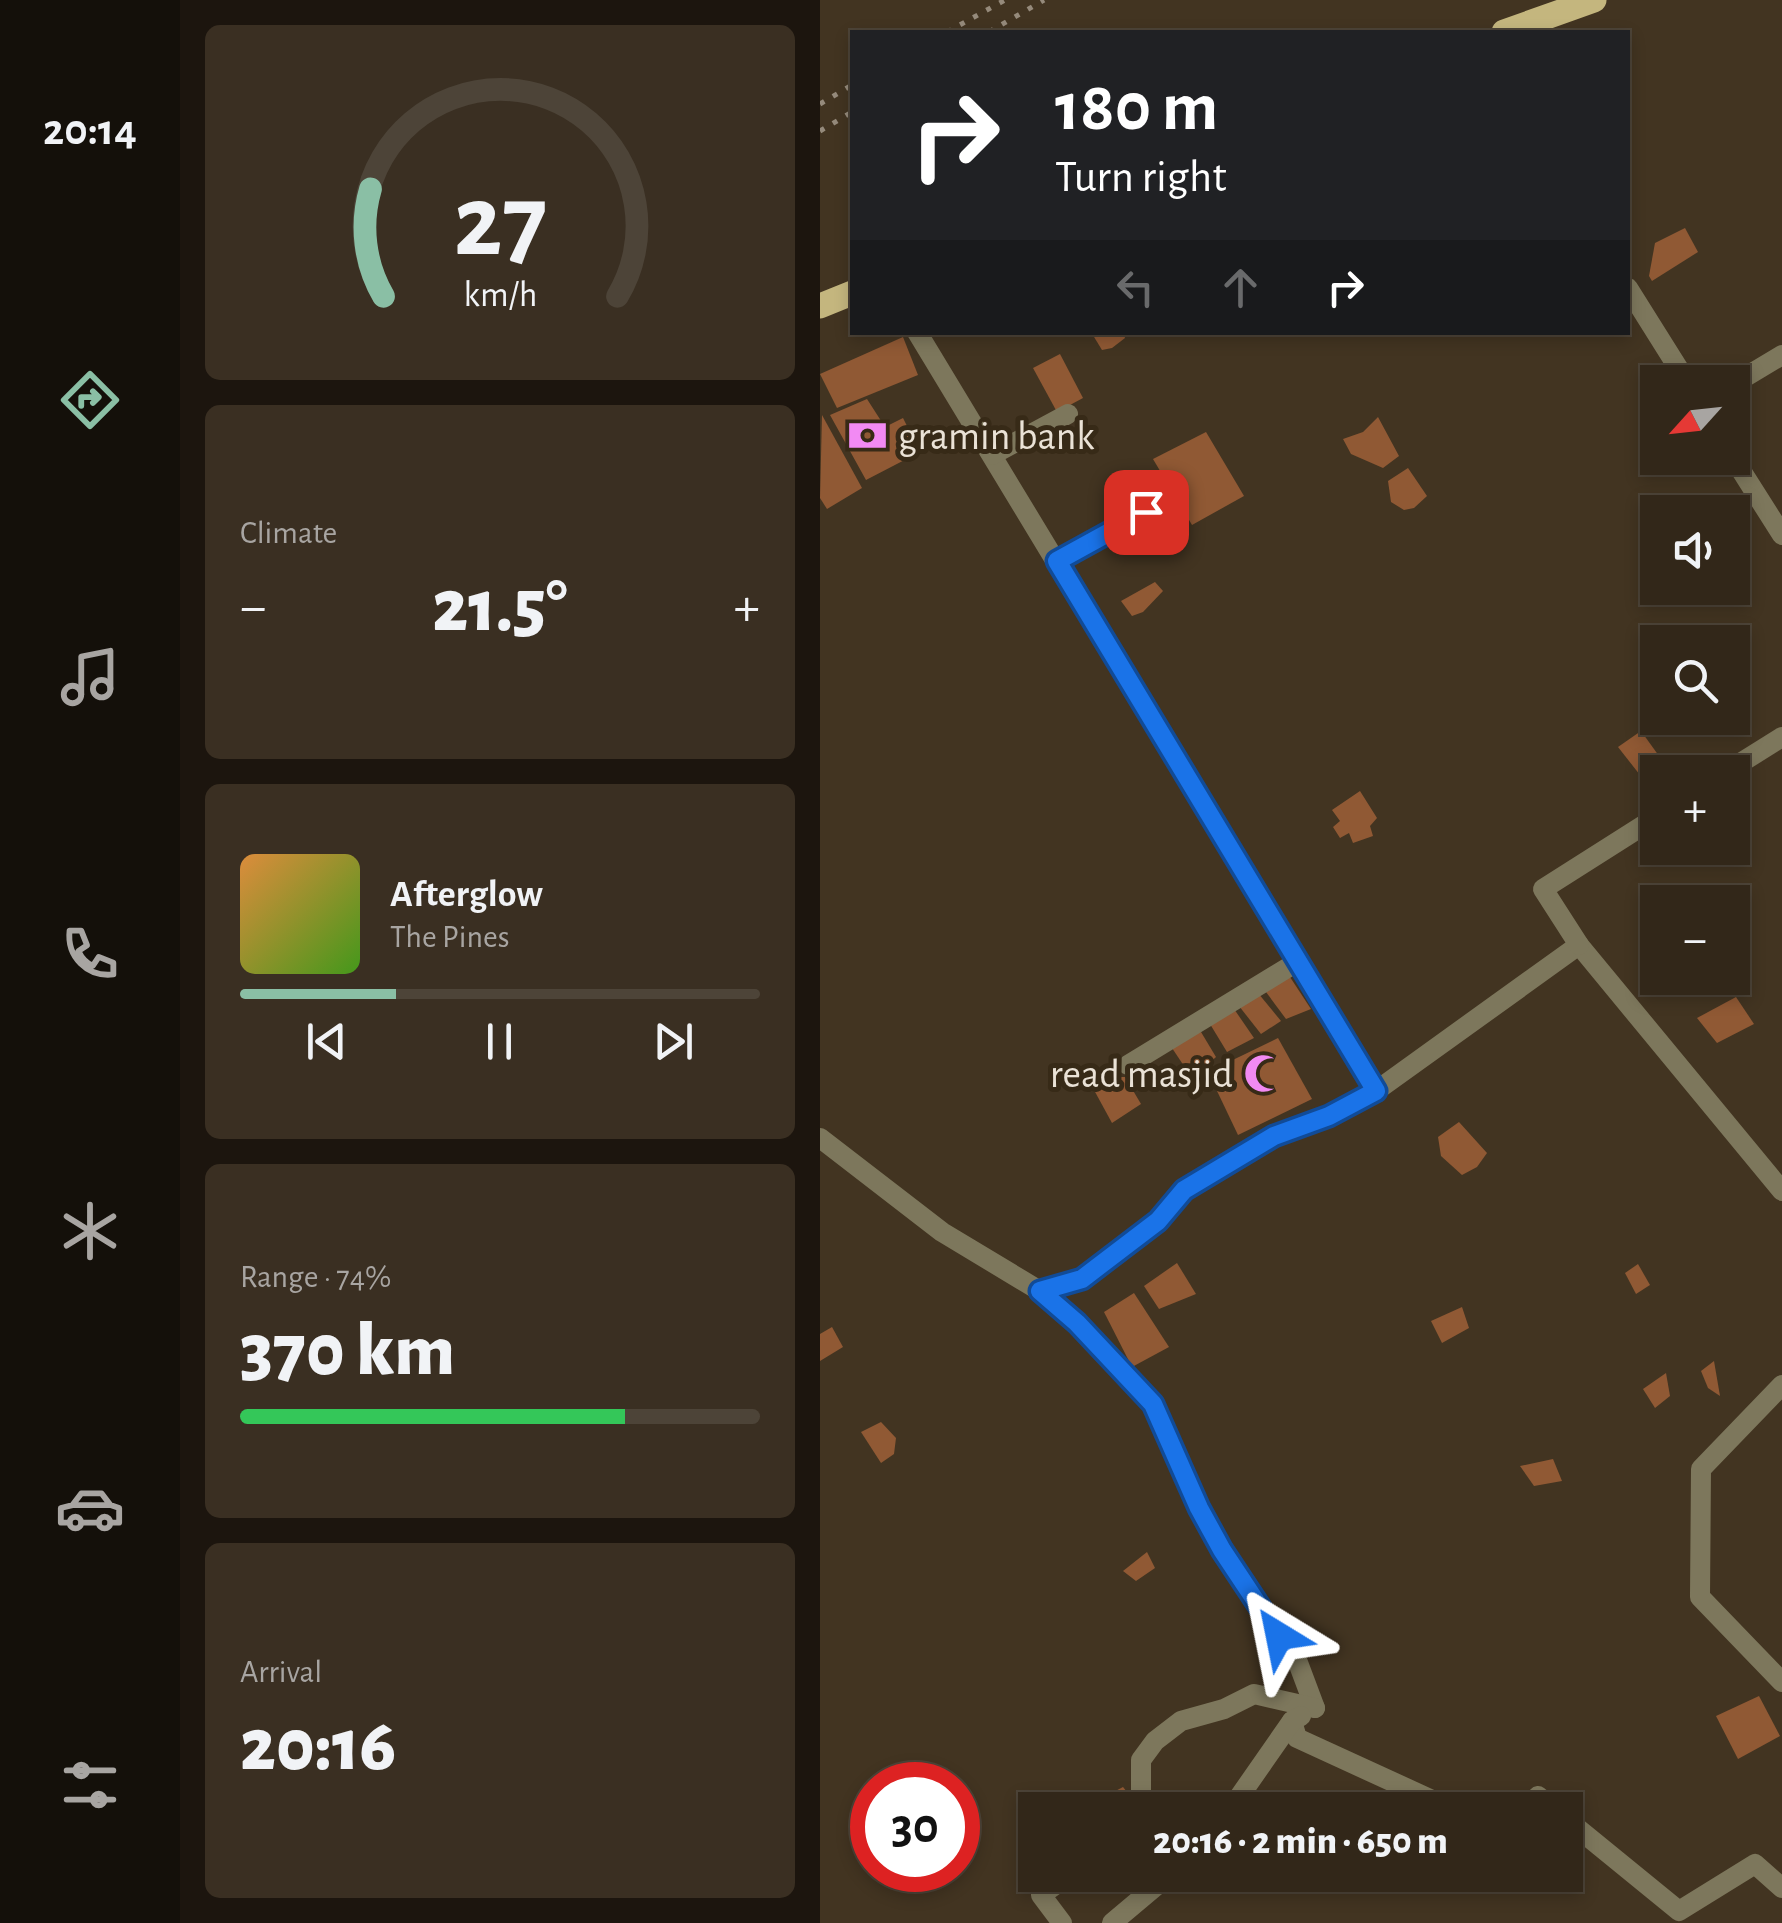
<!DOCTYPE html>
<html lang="en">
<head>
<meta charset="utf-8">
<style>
  body { margin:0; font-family:"Alegreya Sans",sans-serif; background:#3a2f22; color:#f1f3f6; height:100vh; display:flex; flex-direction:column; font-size:38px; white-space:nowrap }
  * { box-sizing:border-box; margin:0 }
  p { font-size:32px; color:#a8a5a2 }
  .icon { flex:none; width:55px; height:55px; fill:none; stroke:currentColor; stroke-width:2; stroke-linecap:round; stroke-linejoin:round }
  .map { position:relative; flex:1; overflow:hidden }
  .side { display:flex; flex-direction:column; gap:25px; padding:25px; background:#1c150e; width:640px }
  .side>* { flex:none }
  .banner { position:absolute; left:30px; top:30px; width:780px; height:305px; border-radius:0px; box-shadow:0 5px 15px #0003,0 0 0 2px #4d4438; background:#202124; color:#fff; overflow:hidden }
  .needle { width:65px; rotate:243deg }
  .fabs { position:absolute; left:820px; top:365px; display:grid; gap:20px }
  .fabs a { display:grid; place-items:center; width:110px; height:110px; border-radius:0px; background:#322719; box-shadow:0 5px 15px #0003,0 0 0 2px #4d4438; font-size:50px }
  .speed { position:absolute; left:30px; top:1762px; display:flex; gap:20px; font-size:50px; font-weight:700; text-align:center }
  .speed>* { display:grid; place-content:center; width:130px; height:130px; border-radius:50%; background:#322719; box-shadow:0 5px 15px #0003,0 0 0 2px #4d4438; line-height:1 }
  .speed .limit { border:15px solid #d22; background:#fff; color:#111 }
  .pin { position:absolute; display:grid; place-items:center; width:85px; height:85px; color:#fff; margin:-42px; border-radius:20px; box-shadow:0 5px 15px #0006 }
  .me { position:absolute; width:110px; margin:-55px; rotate:325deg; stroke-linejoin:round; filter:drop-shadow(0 0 8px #0008) }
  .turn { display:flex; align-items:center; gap:35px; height:210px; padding:0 40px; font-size:45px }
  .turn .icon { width:130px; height:130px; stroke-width:2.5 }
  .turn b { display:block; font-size:70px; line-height:85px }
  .lanes { display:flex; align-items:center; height:95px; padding:0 40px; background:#0003; justify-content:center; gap:50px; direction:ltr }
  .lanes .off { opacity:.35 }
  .big { font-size:75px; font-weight:800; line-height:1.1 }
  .side .widget { flex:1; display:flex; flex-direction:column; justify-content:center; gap:15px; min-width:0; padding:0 35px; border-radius:15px; background:#3a2f22 }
  .side .dial { align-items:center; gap:0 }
  .dial svg { height:260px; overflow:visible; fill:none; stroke:#4d4438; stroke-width:7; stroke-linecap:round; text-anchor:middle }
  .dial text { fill:#f1f3f6; stroke:none }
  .song { display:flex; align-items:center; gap:30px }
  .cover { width:120px; height:120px; border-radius:15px; background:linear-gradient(135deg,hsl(30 70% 55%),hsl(100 70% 35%)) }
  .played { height:10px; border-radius:5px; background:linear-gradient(90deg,#8abfa5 30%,#4d4438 30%) }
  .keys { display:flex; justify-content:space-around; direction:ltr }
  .heat { display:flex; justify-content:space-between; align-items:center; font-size:55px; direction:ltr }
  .charge { height:15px; border-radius:8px; background:linear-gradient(90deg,#34c759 74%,#4d4438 0) }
  .trip { position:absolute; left:198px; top:1792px; width:565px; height:100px; border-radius:0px; background:#322719; box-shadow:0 5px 15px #0003,0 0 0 2px #4d4438; font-weight:800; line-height:100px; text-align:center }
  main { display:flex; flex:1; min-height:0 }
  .dock { display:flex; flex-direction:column; width:180px; justify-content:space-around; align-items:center; background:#14100a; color:#a8a5a2 }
  .dock .icon { width:70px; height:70px }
  .dock .current { color:#8abfa5 }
  .dock b { font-size:45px; color:#f1f3f6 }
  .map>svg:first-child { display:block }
  .building { fill:#905934 }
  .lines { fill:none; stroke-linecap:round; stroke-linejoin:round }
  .minor { stroke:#7d775c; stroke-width:20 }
  .major { stroke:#c4b67e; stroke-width:25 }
  .rail { stroke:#958a7b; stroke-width:5; stroke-dasharray:5 10; stroke-linecap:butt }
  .route-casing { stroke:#114b97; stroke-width:25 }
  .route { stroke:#1a73e8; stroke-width:18 }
  .labels { text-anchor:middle; stroke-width:10; stroke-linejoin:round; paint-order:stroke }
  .poi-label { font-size:40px; fill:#eae2d6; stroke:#372a17; text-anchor:start }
</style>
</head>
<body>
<main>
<nav class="dock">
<b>20:14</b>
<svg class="icon current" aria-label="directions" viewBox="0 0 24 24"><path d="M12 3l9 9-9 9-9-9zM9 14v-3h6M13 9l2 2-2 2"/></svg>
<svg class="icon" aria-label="music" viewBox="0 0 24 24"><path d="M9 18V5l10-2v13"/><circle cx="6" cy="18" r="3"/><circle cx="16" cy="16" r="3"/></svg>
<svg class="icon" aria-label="phone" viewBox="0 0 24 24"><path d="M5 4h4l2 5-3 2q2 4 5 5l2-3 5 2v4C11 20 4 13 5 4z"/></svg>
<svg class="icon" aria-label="climate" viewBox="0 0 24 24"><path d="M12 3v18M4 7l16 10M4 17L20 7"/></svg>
<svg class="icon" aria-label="car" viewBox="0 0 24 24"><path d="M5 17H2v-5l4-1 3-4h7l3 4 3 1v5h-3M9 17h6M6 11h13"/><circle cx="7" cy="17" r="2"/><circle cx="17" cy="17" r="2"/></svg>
<svg class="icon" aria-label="filters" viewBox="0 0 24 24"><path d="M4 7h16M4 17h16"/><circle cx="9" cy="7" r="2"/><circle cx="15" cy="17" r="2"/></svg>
</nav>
<section class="side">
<div class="widget dial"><svg viewBox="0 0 100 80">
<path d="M14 69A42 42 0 1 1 86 69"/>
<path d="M14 69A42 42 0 0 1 10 36" stroke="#8abfa5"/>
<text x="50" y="56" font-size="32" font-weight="700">27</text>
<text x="50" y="72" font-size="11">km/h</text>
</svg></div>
<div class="widget"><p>Climate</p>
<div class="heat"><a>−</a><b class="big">21.5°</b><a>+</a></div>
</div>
<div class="widget">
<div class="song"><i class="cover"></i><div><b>Afterglow</b><p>The Pines</p></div></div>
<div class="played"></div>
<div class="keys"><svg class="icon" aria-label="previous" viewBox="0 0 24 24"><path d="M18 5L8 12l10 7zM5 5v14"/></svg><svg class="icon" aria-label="pause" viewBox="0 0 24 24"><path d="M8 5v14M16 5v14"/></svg><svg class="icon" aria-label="next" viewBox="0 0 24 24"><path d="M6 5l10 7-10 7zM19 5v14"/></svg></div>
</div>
<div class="widget"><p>Range · 74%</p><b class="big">370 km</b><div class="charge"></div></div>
<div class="widget"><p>Arrival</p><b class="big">20:16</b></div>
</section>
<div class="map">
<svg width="962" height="1923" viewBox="0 0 962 1923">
  <rect width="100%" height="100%" fill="#423421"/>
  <g class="building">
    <path d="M865,228L878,252L832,281L829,276L835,243Z"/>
    <path d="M271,332H303L305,338L292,348L282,350Z"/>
    <path d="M83,337L98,375L17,408L0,374Z"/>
    <path d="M240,354L263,398L237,412L213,368Z"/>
    <path d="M47,399L65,427L83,418L100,452L46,480L10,415Z"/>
    <path d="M2,415L42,488L7,509L0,498Z"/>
    <path d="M558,417L579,456L563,468L531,454L523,439L543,432Z"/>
    <path d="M386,432L424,496L372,525L333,459Z"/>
    <path d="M588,468L607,496L594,508L584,510L571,502L568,481Z"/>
    <path d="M335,582L343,591L323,612L312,616L301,601Z"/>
    <path d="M821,731L844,763L820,775L798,747Z"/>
    <path d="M540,791L557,818L550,826L553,836L533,843L529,833L520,838L513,827L520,821L512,810Z"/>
    <path d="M468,974L491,1009L466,1019L446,992Z"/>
    <path d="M438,993L461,1021L441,1034L419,1006Z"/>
    <path d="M916,997L934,1024L897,1043L877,1018Z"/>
    <path d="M412,1006L434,1038L407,1052L390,1024Z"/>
    <path d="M378,1027L396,1057L372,1078L350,1045Z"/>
    <path d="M458,1038L492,1099L418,1135L388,1072Z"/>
    <path d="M294,1077H305L321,1104L292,1123L274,1090Z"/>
    <path d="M639,1122L667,1153L657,1167L642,1175L621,1156L618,1137Z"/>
    <path d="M357,1263L376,1294L339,1309L324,1286Z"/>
    <path d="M818,1264L830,1285L816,1294L805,1273Z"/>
    <path d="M314,1293L349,1347L312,1367L284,1312Z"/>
    <path d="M642,1307L649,1328L622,1343L611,1321Z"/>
    <path d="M12,1327L23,1347L0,1361V1334Z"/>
    <path d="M894,1361L900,1396L888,1388L881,1371Z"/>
    <path d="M846,1373L850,1396L835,1408L823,1389Z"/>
    <path d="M61,1422L76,1438L74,1454L61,1463L41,1432Z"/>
    <path d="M733,1459L742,1481L714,1486L700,1466Z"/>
    <path d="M327,1552L335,1568L316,1581L303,1571Z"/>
    <path d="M939,1696L960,1736L918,1759L896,1716Z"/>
    <path d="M303,1787L315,1802L300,1810H291L284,1797Z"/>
  </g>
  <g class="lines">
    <g class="minor">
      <path d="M808,288L867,382"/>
      <path d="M97,332L556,1091L759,945L962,1191"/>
      <path d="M912,385L962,355"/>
      <path d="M172,455L248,414"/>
      <path d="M912,456L962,535"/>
      <path d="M237,561L355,496"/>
      <path d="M906,772L962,737"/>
      <path d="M759,945L723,889L838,816"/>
      <path d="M308,1065L477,962"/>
      <path d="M0,1138L122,1232L220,1291L257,1323L333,1404L379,1509L441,1613L477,1660L495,1708"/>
      <path d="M220,1291L262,1279L338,1221L364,1191L454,1136L509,1115L556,1091"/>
      <path d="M962,1385L881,1469L880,1597L962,1682"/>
      <path d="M472,1721L477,1738L634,1810"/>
      <path d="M305,1810L321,1796V1760L335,1741L361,1721L404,1709L434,1694L495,1708"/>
      <path d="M410,1810L472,1721L481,1716"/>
      <path d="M706,1810L718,1796L735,1810"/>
      <path d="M745,1818L859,1911L935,1864L962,1888"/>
      <path d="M242,1923L221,1895L249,1875"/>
      <path d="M292,1923L349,1875"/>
    </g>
    <g class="major">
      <path d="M684,32L774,0"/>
      <path d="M0,306L32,293"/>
    </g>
    <g class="rail">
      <path d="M127,32L185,0"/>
      <path d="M169,32L224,0"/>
      <path d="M0,104L32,85"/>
      <path d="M0,131L32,112"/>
    </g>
  </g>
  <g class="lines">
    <defs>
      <path id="route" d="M326,512L237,561L556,1091L509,1116L454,1136L364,1190L338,1221L262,1279L220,1291L257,1323L333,1404L379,1508L402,1550L459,1636"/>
    </defs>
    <use href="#route" class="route-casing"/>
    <use href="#route" class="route"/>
  </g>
  <defs>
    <symbol id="bank-bare" viewBox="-9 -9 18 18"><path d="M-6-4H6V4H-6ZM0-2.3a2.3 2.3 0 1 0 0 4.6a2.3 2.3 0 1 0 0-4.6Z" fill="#f28af3" stroke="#372a17" stroke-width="2.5" paint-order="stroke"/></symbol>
    <symbol id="mosque-bare" viewBox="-9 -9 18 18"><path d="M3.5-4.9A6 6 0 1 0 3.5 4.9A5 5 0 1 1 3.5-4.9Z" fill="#f28af3" stroke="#372a17" stroke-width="2.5" paint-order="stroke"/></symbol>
  </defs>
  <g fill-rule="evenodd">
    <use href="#bank-bare" x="20" y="408" width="55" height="55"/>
    <use href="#mosque-bare" x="416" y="1046" width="55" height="55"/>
  </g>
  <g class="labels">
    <g class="poi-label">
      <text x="78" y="449">gramin bank</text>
      <text x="413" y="1087" text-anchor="end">read masjid</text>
    </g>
  </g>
</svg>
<div class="fabs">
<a><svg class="needle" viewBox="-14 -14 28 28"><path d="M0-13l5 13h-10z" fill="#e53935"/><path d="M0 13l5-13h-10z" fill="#a8a5a2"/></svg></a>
<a><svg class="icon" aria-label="sound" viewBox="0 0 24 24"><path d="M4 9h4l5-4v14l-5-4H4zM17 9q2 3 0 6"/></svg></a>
<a><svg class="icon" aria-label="search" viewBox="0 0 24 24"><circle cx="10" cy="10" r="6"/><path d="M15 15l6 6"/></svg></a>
<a>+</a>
<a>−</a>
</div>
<div class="speed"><div class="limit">30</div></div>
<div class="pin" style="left:326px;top:512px;background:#d93025"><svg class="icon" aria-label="arrive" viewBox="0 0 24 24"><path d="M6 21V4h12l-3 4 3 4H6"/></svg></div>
<svg class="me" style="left:459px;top:1636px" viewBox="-20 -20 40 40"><path d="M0-17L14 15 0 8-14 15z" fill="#1a73e8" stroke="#fff" stroke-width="4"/></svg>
<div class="trip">20:16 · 2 min · 650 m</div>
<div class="banner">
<div class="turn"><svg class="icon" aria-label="right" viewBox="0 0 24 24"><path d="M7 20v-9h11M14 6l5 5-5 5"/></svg><div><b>180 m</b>Turn right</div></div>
<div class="lanes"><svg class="icon off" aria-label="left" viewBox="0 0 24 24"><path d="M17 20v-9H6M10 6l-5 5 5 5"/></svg><svg class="icon off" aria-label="ahead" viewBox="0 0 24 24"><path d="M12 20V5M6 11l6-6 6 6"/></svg><svg class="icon" aria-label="right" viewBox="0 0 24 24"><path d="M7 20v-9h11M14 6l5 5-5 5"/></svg></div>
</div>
</div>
</main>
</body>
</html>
